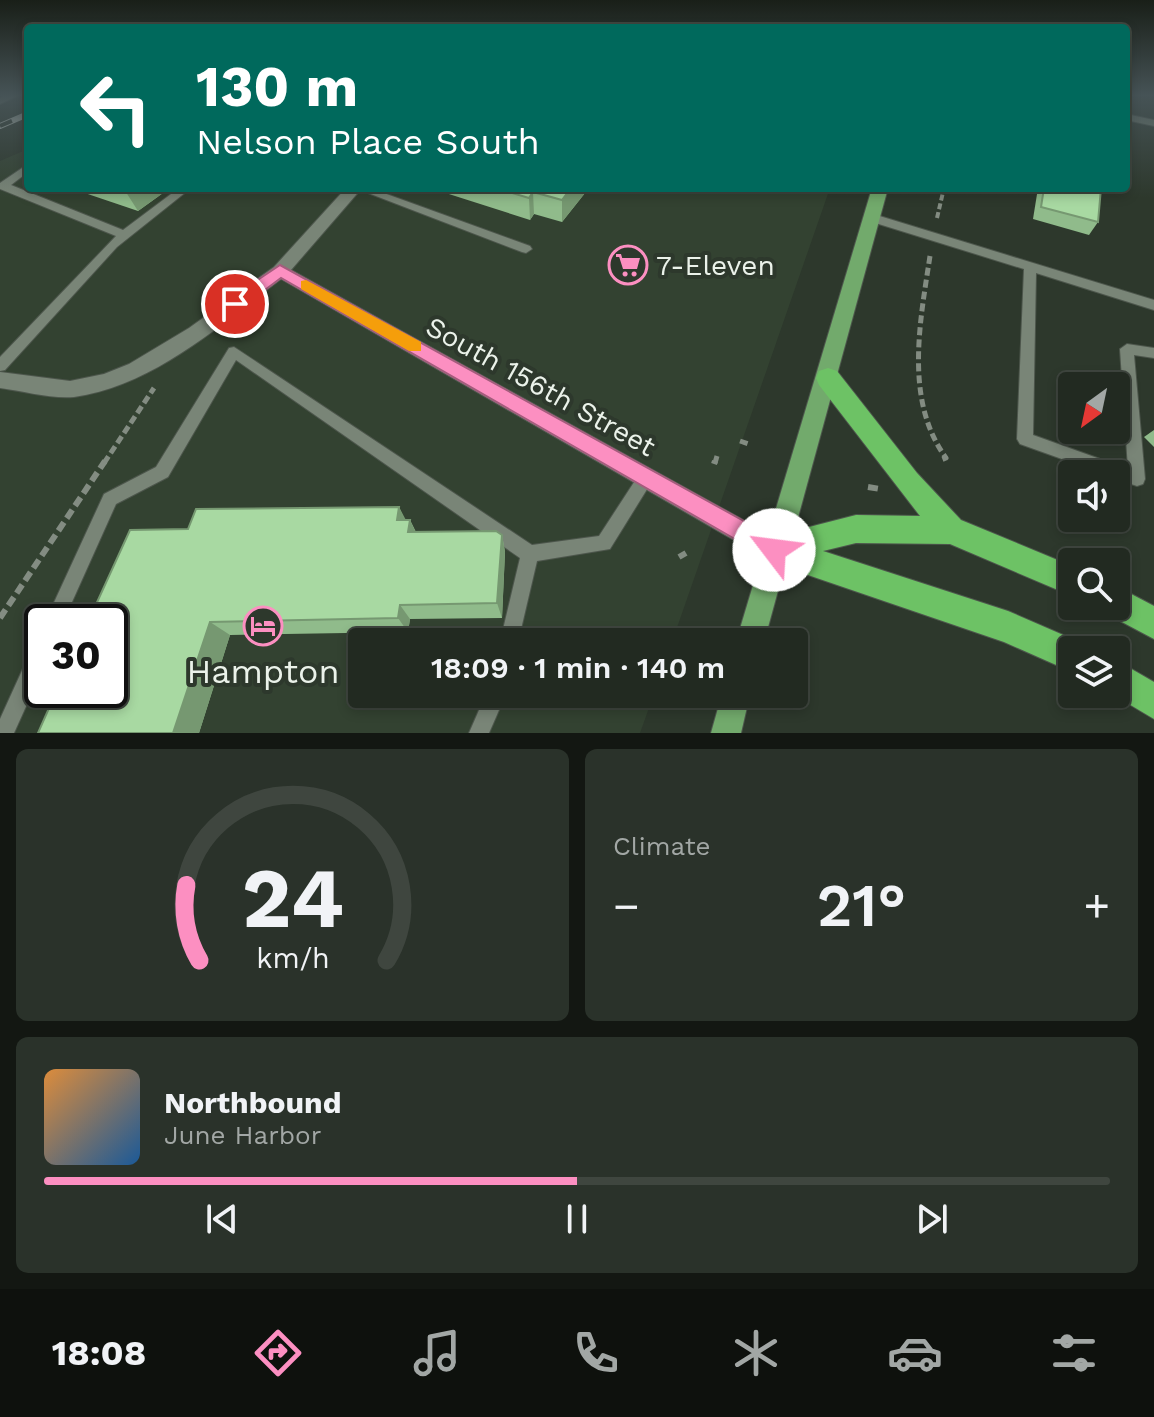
<!DOCTYPE html>
<html lang="en">
<head>
<meta charset="utf-8">
<style>
  body { margin:0; font-family:"Work Sans",sans-serif; background:#2a322a; color:#f1f3f6; height:100vh; display:flex; flex-direction:column; font-size:30px; white-space:nowrap }
  * { box-sizing:border-box; margin:0 }
  p { font-size:26px; color:#a2a7a5 }
  .icon { flex:none; width:44px; height:44px; fill:none; stroke:currentColor; stroke-width:2; stroke-linecap:round; stroke-linejoin:round }
  .map { position:relative; height:733px; overflow:hidden }
  .panel { display:flex; flex-direction:column; gap:16px; padding:16px; background:#131712; flex:1 }
  .panel>* { flex:none }
  .hud { position:absolute; left:24px; top:24px; width:1106px; height:168px; border-radius:8px; box-shadow:0 4px 12px #0003,0 0 0 2px #3f463f; background:#00695c; color:#fff; overflow:hidden }
  .needle { width:52px; rotate:213deg }
  .tools { position:absolute; left:1058px; top:372px; display:grid; gap:16px }
  .tools a { display:grid; place-items:center; width:72px; height:72px; border-radius:8px; background:#222a21; box-shadow:0 4px 12px #0003,0 0 0 2px #3f463f; font-size:40px }
  .speed { position:absolute; left:24px; top:604px; display:flex; gap:16px; font-size:40px; font-weight:700; text-align:center }
  .speed>* { display:grid; place-content:center; width:104px; height:104px; border-radius:50%; background:#222a21; box-shadow:0 4px 12px #0003,0 0 0 2px #3f463f; line-height:1 }
  .speed .limit { border:4px solid #111; border-radius:12px; background:#fff; color:#111 }
  .pin { position:absolute; display:grid; place-items:center; width:68px; height:68px; color:#fff; margin:-34px; border:4px solid #fff; border-radius:50%; box-shadow:0 2px 8px #0007 }
  .me { position:absolute; width:88px; margin:-44px; rotate:300deg; stroke-linejoin:round; filter:drop-shadow(0 0 6px #0008) }
  .turn { display:flex; align-items:center; gap:28px; height:168px; padding:0 40px; font-size:36px }
  .turn .icon { width:104px; height:104px; stroke-width:2.5 }
  .turn b { display:block; font-size:56px; line-height:68px }
  .big { font-size:60px; font-weight:600; line-height:1.1 }
  .panel .tile { flex:1; display:flex; flex-direction:column; justify-content:center; gap:12px; min-width:0; padding:0 28px; border-radius:12px; background:#2a322a }
  .panel .dial { align-items:center; gap:0 }
  .dial svg { height:208px; overflow:visible; fill:none; stroke:#3f463f; stroke-width:7; stroke-linecap:round; text-anchor:middle }
  .dial text { fill:#f1f3f6; stroke:none }
  .song { display:flex; align-items:center; gap:24px }
  .cover { width:96px; height:96px; border-radius:12px; background:linear-gradient(135deg,hsl(30 70% 55%),hsl(210 70% 35%)) }
  .played { height:8px; border-radius:4px; background:linear-gradient(90deg,#fc8fc1 50%,#3f463f 50%) }
  .keys { display:flex; justify-content:space-around; direction:ltr }
  .heat { display:flex; justify-content:space-between; align-items:center; font-size:44px; direction:ltr }
  .panel .tiles { flex:1; display:grid; gap:16px; grid-template-columns:1fr 1fr }
  .tile:last-child { grid-column:span 2 }
  .trip { position:absolute; left:348px; top:628px; width:460px; height:80px; border-radius:8px; background:#222a21; box-shadow:0 4px 12px #0003,0 0 0 2px #3f463f; font-weight:600; line-height:80px; text-align:center }
  .tabs { display:flex; height:128px; justify-content:space-around; align-items:center; background:#0e110d; color:#a2a7a5 }
  .tabs .icon { width:56px; height:56px }
  .tabs .current { color:#fc8fc1 }
  .tabs b { font-size:36px; color:#f1f3f6 }
  .map>svg:first-child { display:block }
  .built { fill:#334231; fill-rule:evenodd }
  .lines { fill:none; stroke-linecap:round; stroke-linejoin:round }
  .lane-casing { stroke:#4d564c; stroke-width:2 }
  .street-casing { stroke:#4d564c; stroke-width:2 }
  .primary-casing { stroke:#4d564c; stroke-width:2 }
  .highway-casing { stroke:#4d564c; stroke-width:2 }
  .path-far2 { stroke:#838c82; stroke-width:4; stroke-dasharray:6 3; stroke-linecap:butt }
  .path-far1 { stroke:#838c82; stroke-width:5; stroke-dasharray:8 4; stroke-linecap:butt }
  .path { stroke:#838c82; stroke-width:6; stroke-dasharray:10 5; stroke-linecap:butt }
  .lane { fill:#798577; fill-rule:evenodd }
  .street { fill:#798577; fill-rule:evenodd }
  .primary { fill:#72aa6c; fill-rule:evenodd }
  .highway { fill:#6dc265; fill-rule:evenodd }
  .rail-casing { stroke:#c3cbc2; stroke-width:6 }
  .rail { stroke:#2d382c; stroke-width:4; stroke-dasharray:13; stroke-linecap:butt }
  .wall { fill:#90bb8b }
  .shaded-wall { fill:#769871 }
  .building { fill:#a8d9a2; stroke:#769871; stroke-width:2 }
  .route { fill:#fc8fc1; stroke:#a45d7d; stroke-width:2 }
  .slow { fill:#f59e0b }
  .labels { text-anchor:middle; stroke-width:8; stroke-linejoin:round; paint-order:stroke }
  .poi-label { font-size:28px; fill:#ebf2ea; stroke:#2d382c; text-anchor:start }
  .street-label { font-size:28px; fill:#ebf2ea; stroke:#2d382c }
  .near-poi-label { font-size:34px; fill:#ebf2ea; stroke:#2d382c }
</style>
</head>
<body>
<div class="map">
<svg width="1154" height="733" viewBox="0 0 1154 733">
  <rect width="100%" height="100%" fill="#2d382c"/>
  <path class="built" d="M28,149V188H830L672,642H362V694H654L640,733H0V161ZM42,622H110V690H42Z"/>
  <g class="lines">
    <defs>
      <g id="lane">
        <path d="M6,95H19L0,104V98Z"/>
        <path d="M1126,114L1154,120V126L1126,120Z"/>
        <path d="M28,164V172L11,185L123,230L179,188H191L117,247L5,370L0,371V357L116,236L0,189V183Z"/>
        <path d="M355,188H370L530,246L532,249L526,253L522,252Z"/>
        <path d="M873,214L1154,300V310L1036,273L1033,435L1128,469L1120,349L1127,344L1154,348V358L1134,355L1145,479L1143,484L1137,486L1116,479V474H1104L1020,444L1017,439L1024,269L869,221L867,218Z"/>
        <path d="M234,347L532,545L599,536L640,473L646,471L652,473L654,478L610,549L537,561L518,642H500L520,558L236,360L168,477L116,504L63,622H45L104,494L156,467L229,348Z"/>
        <path d="M42,639V671L14,733H0V719L35,642Z"/>
        <path d="M486,694H506L489,733H469Z"/>
      </g>
      <path id="street" d="M346,188H362L291,270L783,542L786,550L783,558L774,562L765,558L281,279C219,326 153,386 74,397C51,399 23,391 0,388V372L70,381L104,374L129,364L189,328L274,267Z"/>
      <g id="primary">
        <path d="M872,188H888L764,642H736Z"/>
        <path d="M722,694H750L741,733H711Z"/>
      </g>
      <g id="highway">
        <path d="M828,368L837,371L917,473L961,520L1072,566V596L950,544L856,543L823,551L1008,611L1084,644L1086,650H1072V672L1004,642L764,560L759,550L764,540L774,536L856,515L920,516L819,385L816,378L819,371Z"/>
        <path d="M1116,586L1154,606V639L1105,613L1102,606H1116Z"/>
        <path d="M1116,660L1154,682V719L1112,694H1116Z"/>
      </g>
    </defs>
    <use href="#lane" class="lane-casing"/>
    <use href="#street" class="street-casing"/>
    <use href="#primary" class="primary-casing"/>
    <use href="#highway" class="highway-casing"/>
    <path class="path-far2" d="M937,218L944,188"/>
    <g class="path-far1">
      <path d="M930,256C920,322 904,400 946,458L941,460"/>
      <path d="M740,441L749,444"/>
      <path d="M104,463L154,388"/>
      <path d="M715,463L717,456"/>
    </g>
    <g class="path">
      <path d="M714,464L715,461"/>
      <path d="M868,487L880,489"/>
      <path d="M679,557L686,553"/>
      <path d="M0,618L105,461"/>
    </g>
    <use href="#lane" class="lane"/>
    <use href="#street" class="street"/>
    <use href="#primary" class="primary"/>
    <use href="#highway" class="highway"/>
    <defs>
      <path id="rail" d="M0,126L28,114"/>
    </defs>
    <use href="#rail" class="rail-casing"/>
    <use href="#rail" class="rail"/>
  </g>
  <g class="wall">
    <path d="M70,188H170L138,211Z"/>
    <path d="M430,188H589L562,222L534,214L530,220Z"/>
    <path d="M1038,188H1101L1098,222L1089,235L1033,219Z"/>
    <path d="M1154,430V447L1144,437Z"/>
    <path d="M399,507L405,520H410L416,532L502,535L505,552L502,618L410,619L408,632L230,635L199,733H38L188,529Z"/>
  </g>
  <g class="shaded-wall">
    <path d="M125,188H170L138,211L124,189Z"/>
    <path d="M571,188H589L562,222V200Z"/>
    <path d="M533,192L534,214L530,220L529,198Z"/>
    <path d="M399,507L408,524L397,520Z"/>
    <path d="M410,520L418,537L408,532Z"/>
    <path d="M502,535L505,552L502,618L497,603Z"/>
    <path d="M400,605L410,619L408,632L398,618Z"/>
    <path d="M210,622L230,635L199,733H173Z"/>
  </g>
  <g class="building">
    <path d="M495,188H571L562,200L533,192L529,198Z"/>
    <path d="M1044,188H1101L1098,222L1041,207Z"/>
    <path d="M399,507L397,520H410L408,532L496,531L502,535L497,603L400,605L398,618L210,622L173,733H38L57,690H110V622H88L130,530L188,529L196,509Z"/>
  </g>
  <linearGradient id="sky" x2="0" y2="1"><stop stop-color="#191f18"/><stop offset="0.48" stop-color="#465356"/><stop offset="1" stop-color="#465356" stop-opacity="0"/></linearGradient>
  <rect width="1154" height="198" fill="url(#sky)"/>
  <path class="route" d="M280,265L782,542L785,550L782,557L774,561L766,557L281,278L241,308H229V299Z"/>
  <path class="slow" d="M306,280L421,342V351H409L301,289V281Z"/>
  <defs>
    <symbol id="supermarket-ring" viewBox="-11 -11 22 22"><circle r="9.5" fill="#2d382c" stroke="#fc8fc1" stroke-width="1.5"/><path d="M-6-5.5h2.5l.6 2H6L4.5 2H-2.5L-4.4-4H-6ZM-1.5 3.2a1.3 1.3 0 1 0 .1 0ZM3 3.2a1.3 1.3 0 1 0 .1 0Z" fill="#fc8fc1"/></symbol>
    <symbol id="hotel-ring" viewBox="-11 -11 22 22"><circle r="9.5" fill="#2d382c" stroke="#fc8fc1" stroke-width="1.5"/><path d="M-6-4.5h1.5V1H6V5H4.5V3h-9V5H-6ZM-4 0a1.8 1.8 0 1 1 3.6 0ZM.5 0V-2.5h3Q6-2.5 6 0Z" fill="#fc8fc1"/></symbol>
  </defs>
  <g fill-rule="evenodd">
    <use href="#supermarket-ring" x="606" y="243" width="44" height="44"/>
    <use href="#hotel-ring" x="241" y="604" width="44" height="44"/>
  </g>
  <g class="labels">
    <g class="poi-label">
      <text x="656" y="275">7-Eleven</text>
    </g>
    <g class="street-label">
      <text transform="translate(541 386) rotate(29)" y="10">South 156th Street</text>
    </g>
    <g class="near-poi-label">
      <text x="263" y="683">Hampton</text>
    </g>
  </g>
</svg>
<div class="tools">
<a><svg class="needle" viewBox="-14 -14 28 28"><path d="M0-13l5 13h-10z" fill="#e53935"/><path d="M0 13l5-13h-10z" fill="#a2a7a5"/></svg></a>
<a><svg class="icon" aria-label="sound" viewBox="0 0 24 24"><path d="M4 9h4l5-4v14l-5-4H4zM17 9q2 3 0 6"/></svg></a>
<a><svg class="icon" aria-label="search" viewBox="0 0 24 24"><circle cx="10" cy="10" r="6"/><path d="M15 15l6 6"/></svg></a>
<a><svg class="icon" aria-label="layers" viewBox="0 0 24 24"><path d="M12 4l9 5-9 5-9-5zM3 14l9 5 9-5"/></svg></a>
</div>
<div class="speed"><div class="limit">30</div></div>
<div class="pin" style="left:235px;top:304px;background:#d93025"><svg class="icon" aria-label="arrive" viewBox="0 0 24 24"><path d="M6 21V4h12l-3 4 3 4H6"/></svg></div>
<svg class="me" style="left:774px;top:550px" viewBox="-20 -20 40 40"><circle r="19" fill="#fff"/><path d="M0-13L10 11 0 6-10 11z" fill="#fc8fc1"/></svg>
<div class="trip">18:09 · 1 min · 140 m</div>
<div class="hud">
<div class="turn"><svg class="icon" aria-label="left" viewBox="0 0 24 24"><path d="M17 20v-9H6M10 6l-5 5 5 5"/></svg><div><b>130 m</b>Nelson Place South</div></div>
</div>
</div>
<section class="panel">
<div class="tiles">
<div class="tile dial"><svg viewBox="0 0 100 80">
<path d="M14 69A42 42 0 1 1 86 69"/>
<path d="M14 69A42 42 0 0 1 9 40" stroke="#fc8fc1"/>
<text x="50" y="56" font-size="32" font-weight="700">24</text>
<text x="50" y="72" font-size="11">km/h</text>
</svg></div>
<div class="tile"><p>Climate</p>
<div class="heat"><a>−</a><b class="big">21°</b><a>+</a></div>
</div>
<div class="tile">
<div class="song"><i class="cover"></i><div><b>Northbound</b><p>June Harbor</p></div></div>
<div class="played"></div>
<div class="keys"><svg class="icon" aria-label="previous" viewBox="0 0 24 24"><path d="M18 5L8 12l10 7zM5 5v14"/></svg><svg class="icon" aria-label="pause" viewBox="0 0 24 24"><path d="M8 5v14M16 5v14"/></svg><svg class="icon" aria-label="next" viewBox="0 0 24 24"><path d="M6 5l10 7-10 7zM19 5v14"/></svg></div>
</div>
</div>
</section>
<nav class="tabs">
<b>18:08</b>
<svg class="icon current" aria-label="directions" viewBox="0 0 24 24"><path d="M12 3l9 9-9 9-9-9zM9 14v-3h6M13 9l2 2-2 2"/></svg>
<svg class="icon" aria-label="music" viewBox="0 0 24 24"><path d="M9 18V5l10-2v13"/><circle cx="6" cy="18" r="3"/><circle cx="16" cy="16" r="3"/></svg>
<svg class="icon" aria-label="phone" viewBox="0 0 24 24"><path d="M5 4h4l2 5-3 2q2 4 5 5l2-3 5 2v4C11 20 4 13 5 4z"/></svg>
<svg class="icon" aria-label="climate" viewBox="0 0 24 24"><path d="M12 3v18M4 7l16 10M4 17L20 7"/></svg>
<svg class="icon" aria-label="car" viewBox="0 0 24 24"><path d="M5 17H2v-5l4-1 3-4h7l3 4 3 1v5h-3M9 17h6M6 11h13"/><circle cx="7" cy="17" r="2"/><circle cx="17" cy="17" r="2"/></svg>
<svg class="icon" aria-label="filters" viewBox="0 0 24 24"><path d="M4 7h16M4 17h16"/><circle cx="9" cy="7" r="2"/><circle cx="15" cy="17" r="2"/></svg>
</nav>
</body>
</html>
